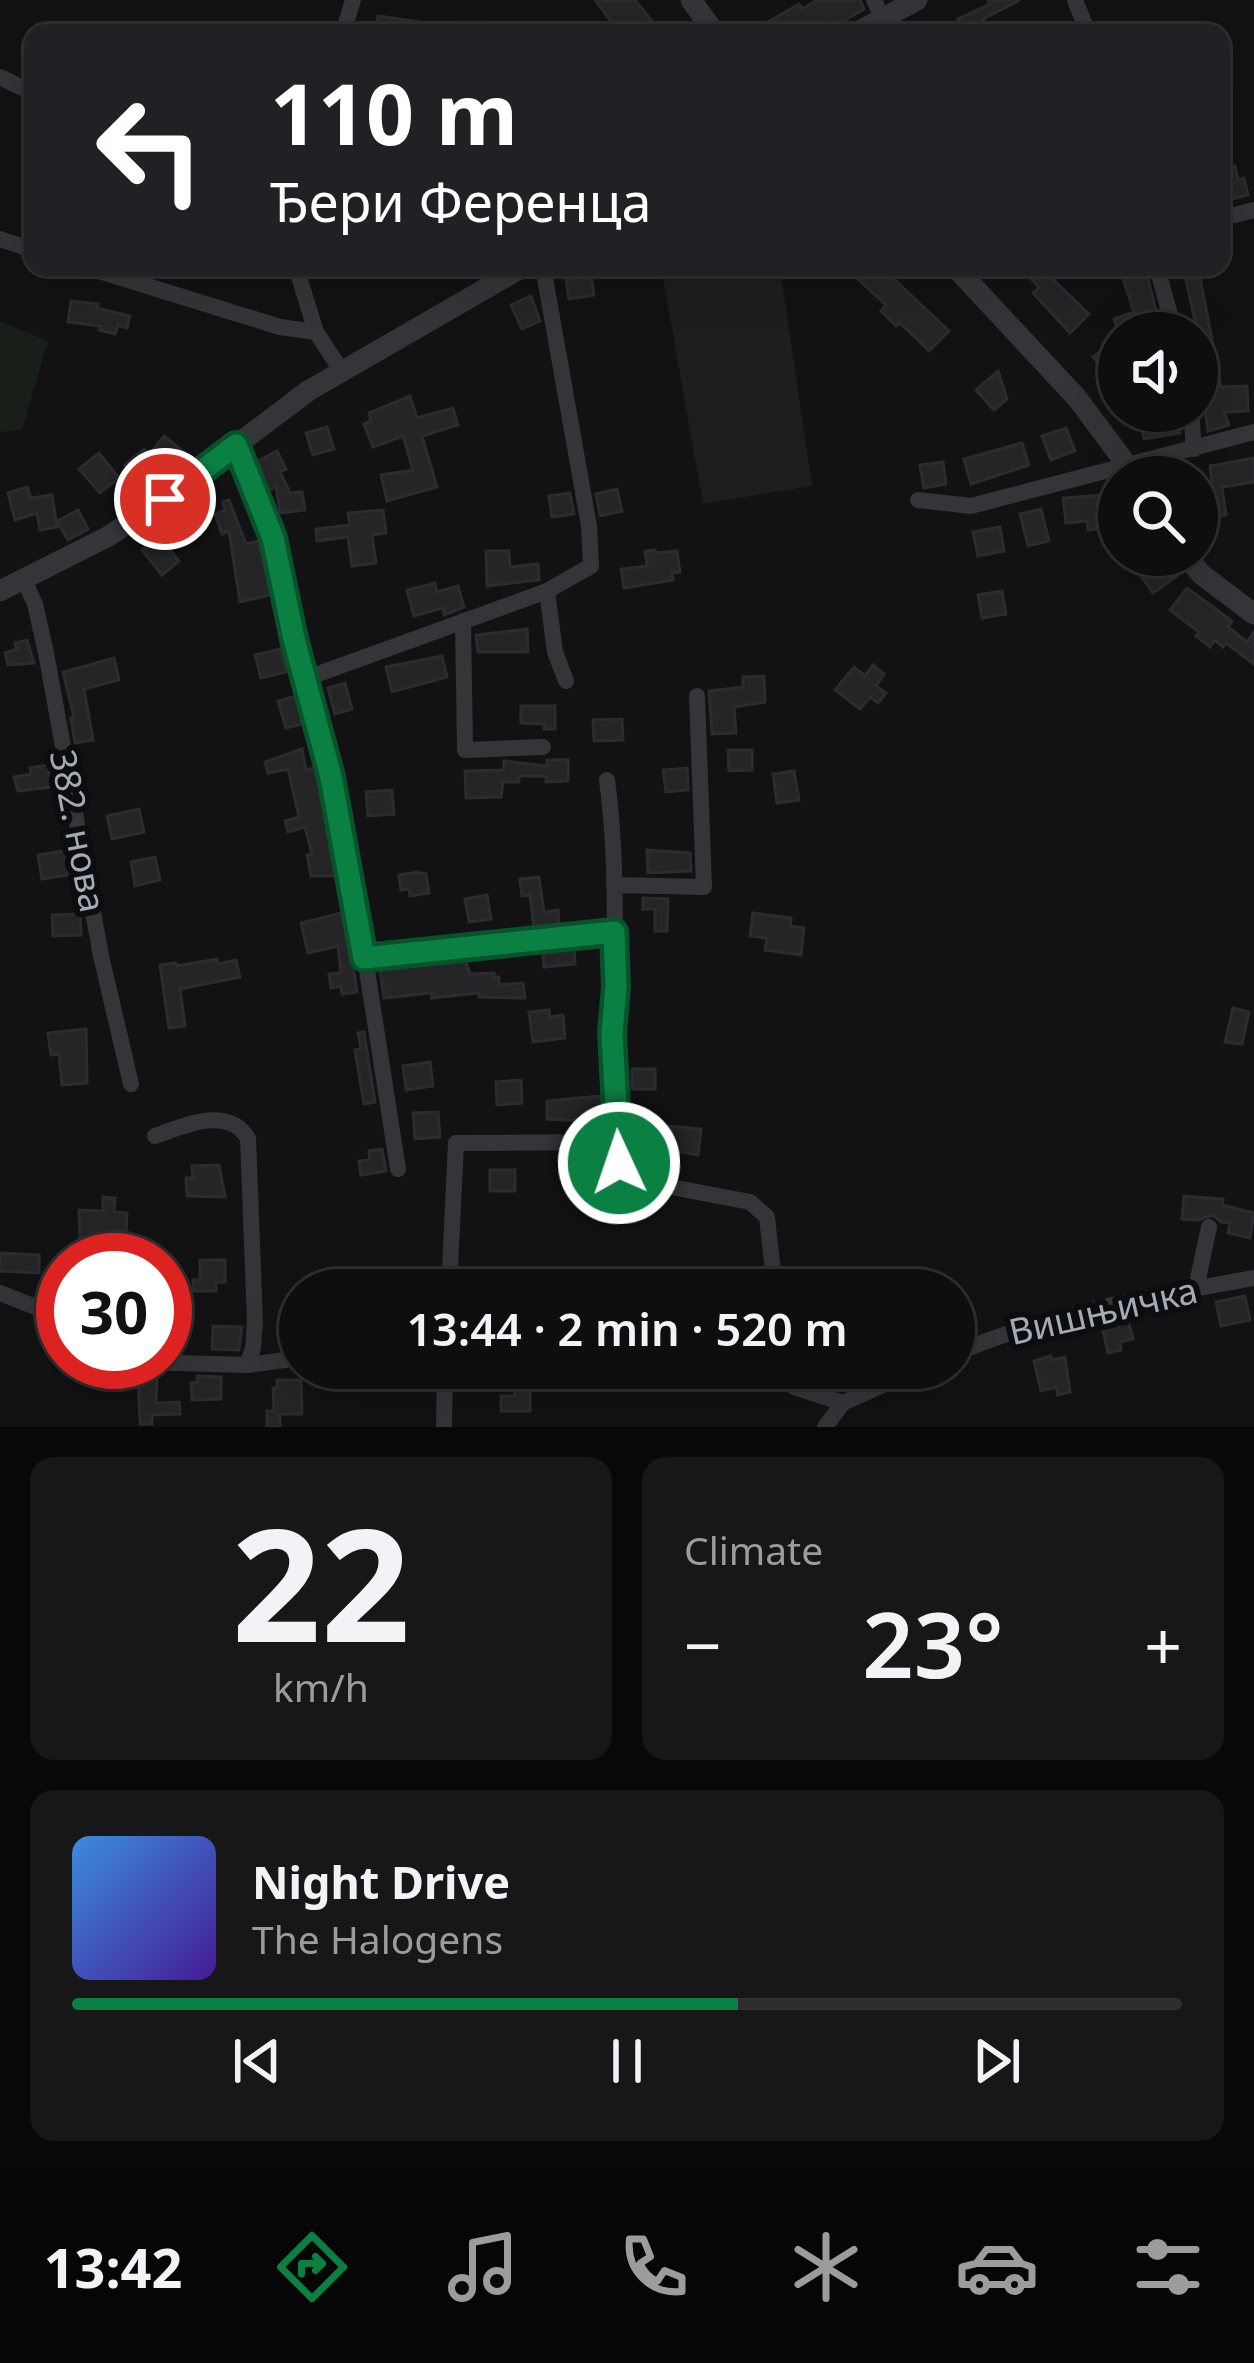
<!DOCTYPE html>
<html lang="en">
<head>
<meta charset="utf-8">
<style>
  body { margin:0; font-family:"Noto Sans",sans-serif; background:#171718; color:#f1f3f6; height:100vh; display:flex; flex-direction:column; font-size:45px; white-space:nowrap }
  * { box-sizing:border-box; margin:0 }
  p { font-size:39px; color:#9b9c9e }
  .icon { flex:none; width:66px; height:66px; fill:none; stroke:currentColor; stroke-width:2; stroke-linecap:round; stroke-linejoin:round }
  .map { position:relative; height:1427px; overflow:hidden }
  .drawer { display:flex; flex-direction:column; gap:30px; padding:30px; background:#080808; flex:1 }
  .drawer>* { flex:none }
  .guide { position:absolute; left:24px; top:24px; width:1206px; height:252px; border-radius:24px; box-shadow:0 12px 48px #0002,0 0 0 3px #2e2e2f; background:#202124; color:#fff; overflow:hidden }
  .fabs { position:absolute; left:1098px; top:312px; display:grid; gap:24px }
  .fabs a { display:grid; place-items:center; width:120px; height:120px; border-radius:50%; background:#0e0e0f; box-shadow:0 12px 48px #0002,0 0 0 3px #2e2e2f; font-size:60px }
  .speed { position:absolute; left:36px; top:1233px; display:flex; gap:24px; font-size:60px; font-weight:700; text-align:center }
  .speed>* { display:grid; place-content:center; width:156px; height:156px; border-radius:50%; background:#0e0e0f; box-shadow:0 12px 48px #0002,0 0 0 3px #2e2e2f; line-height:1 }
  .speed .limit { border:18px solid #d22; background:#fff; color:#111 }
  .pin { position:absolute; display:grid; place-items:center; width:102px; height:102px; color:#fff; margin:-51px; border:6px solid #fff; border-radius:50%; box-shadow:0 3px 12px #0007 }
  .me { position:absolute; width:132px; margin:-66px; rotate:357deg; stroke-linejoin:round; filter:drop-shadow(0 0 9px #0008) }
  .turn { display:flex; align-items:center; gap:42px; height:252px; padding:0 48px; font-size:54px }
  .turn .icon { width:156px; height:156px; stroke-width:2.5 }
  .turn b { display:block; font-size:84px; line-height:102px }
  .big { font-size:90px; font-weight:600; line-height:1.1 }
  .drawer .tile { flex:1; display:flex; flex-direction:column; justify-content:center; gap:18px; min-width:0; padding:0 42px; border-radius:24px; background:#171718 }
  .drawer .dial { align-items:center; gap:0 }
  .dial b { font-size:156px; line-height:1 }
  .song { display:flex; align-items:center; gap:36px }
  .cover { width:144px; height:144px; border-radius:18px; background:linear-gradient(135deg,hsl(210 70% 55%),hsl(260 70% 35%)) }
  .played { height:12px; border-radius:6px; background:linear-gradient(90deg,#0b8043 60%,#2e2e2f 60%) }
  .keys { display:flex; justify-content:space-around; direction:ltr }
  .heat { display:flex; justify-content:space-between; align-items:center; font-size:66px; direction:ltr }
  .drawer .tiles { flex:1; display:grid; gap:30px; grid-template-columns:1fr 1fr }
  .tile:last-child { grid-column:span 2 }
  .trip { position:absolute; left:279px; top:1269px; width:696px; height:120px; border-radius:60px; background:#0e0e0f; box-shadow:0 12px 48px #0002,0 0 0 3px #2e2e2f; font-weight:600; line-height:120px; text-align:center }
  .dock { display:flex; height:192px; justify-content:space-around; align-items:center; background:#060606; color:#9b9c9e }
  .dock .icon { width:84px; height:84px }
  .dock .current { color:#0b8043 }
  .dock b { font-size:54px; color:#f1f3f6 }
  .map>svg:first-child { display:block }
  .built { fill:#1e1e21 }
  .green { fill:#181e18 }
  .building { fill:#252528; stroke:#2c2c30; stroke-width:3 }
  .lines { fill:none; stroke-linecap:round; stroke-linejoin:round }
  .minor { stroke:#333539; stroke-width:16 }
  .tertiary { stroke:#333539; stroke-width:21 }
  .route-casing { stroke:#07532c; stroke-width:30 }
  .route { stroke:#0b8043; stroke-width:21 }
  .labels { text-anchor:middle; stroke-width:12; stroke-linejoin:round; paint-order:stroke }
  .street-label { font-size:36px; fill:#a3abb5; stroke:#0d0d0f }
</style>
</head>
<body>
<div class="map">
<svg width="1254" height="1427" viewBox="0 0 1254 1427">
  <rect width="100%" height="100%" fill="#121214"/>
  <path class="built" d="M661,267H780L812,486L703,504Z"/>
  <path class="green" d="M0,321L48,341L22,430L0,432Z"/>
  <g class="building">
    <path d="M595,0H635L656,26L647,33H620Z"/>
    <path d="M817,0H860L864,9L831,28L827,22L808,33H775L768,22L799,4L802,9Z"/>
    <path d="M988,0H1020L983,19L988,30L965,33L958,19L990,4Z"/>
    <path d="M378,16L420,22L419,33H376Z"/>
    <path d="M480,22V33H430L429,23Z"/>
    <path d="M1235,166L1238,180L1244,178L1248,195L1229,200L1221,169Z"/>
    <path d="M845,267H881L949,331L929,351L900,323L896,326L881,311L886,305Z"/>
    <path d="M1019,267H1040L1089,314L1070,333L1033,293L1039,287Z"/>
    <path d="M1136,267H1145L1158,319L1118,331L1114,319L1134,312L1121,272Z"/>
    <path d="M1183,267H1198L1221,387L1247,386L1248,411L1224,412L1229,425L1208,431L1198,358L1203,357Z"/>
    <path d="M591,276L594,295L569,299L566,279Z"/>
    <path d="M531,296L540,321L522,329L511,305Z"/>
    <path d="M71,301L98,304L97,308L130,316L127,328L118,325L115,334L99,330L100,326L68,322Z"/>
    <path d="M1113,342L1119,350V368L1109,376L1093,357Z"/>
    <path d="M998,371L1007,399L994,410L976,390Z"/>
    <path d="M410,396L417,418L453,408L458,425L422,436L437,487L387,501L381,475L413,470L403,436L373,447L364,424L371,421L369,413Z"/>
    <path d="M1163,411H1178L1180,433L1144,439L1141,422L1164,418Z"/>
    <path d="M327,427L334,449L313,455L306,433Z"/>
    <path d="M1066,428L1075,451L1051,460L1042,436Z"/>
    <path d="M164,436L184,452L144,487L125,465L144,449L149,455Z"/>
    <path d="M1022,443L1029,465L971,484L964,459Z"/>
    <path d="M277,451L286,469L280,472L290,493L302,492L305,510L280,513L276,486L268,491L258,461Z"/>
    <path d="M99,453L119,478L100,493L79,469Z"/>
    <path d="M1254,458V482L1222,487L1226,515L1206,518L1204,485L1212,483L1210,466Z"/>
    <path d="M943,462L946,484L924,488L920,465Z"/>
    <path d="M27,487L31,498L52,495L57,527L40,530L37,513L15,520L8,493Z"/>
    <path d="M617,489L622,511L600,516L596,494Z"/>
    <path d="M570,493L574,514L552,517L549,496Z"/>
    <path d="M1114,494L1117,527L1088,530L1087,521L1066,523L1063,498Z"/>
    <path d="M229,500L246,544L259,541L270,595L240,602L229,531L222,534L215,514L225,510L223,502Z"/>
    <path d="M1041,509L1049,541L1028,546L1020,514Z"/>
    <path d="M78,510L88,529L68,540L57,521Z"/>
    <path d="M383,510L386,533L372,535L376,563L352,566L348,537L317,541L316,529L350,525L348,513Z"/>
    <path d="M1000,527L1004,551L978,556L973,532Z"/>
    <path d="M159,536L179,561L162,575L142,550Z"/>
    <path d="M655,550L656,553L677,551L680,572L672,573L673,580L624,588L621,569L647,566L645,551Z"/>
    <path d="M486,551H509L510,567L538,564L539,580L487,586Z"/>
    <path d="M1163,556L1177,576L1153,593L1139,573Z"/>
    <path d="M435,583L437,592L458,586L464,607L444,615L443,608L414,616L407,590Z"/>
    <path d="M1187,588L1232,621L1228,627L1247,642L1254,632V664L1226,643L1223,647L1215,640L1210,647L1196,636L1199,632L1170,610Z"/>
    <path d="M1002,591L1006,614L982,618L978,595Z"/>
    <path d="M527,629L528,652H478L476,635Z"/>
    <path d="M27,640L34,663L8,665L5,653L17,649L15,643Z"/>
    <path d="M280,649L286,672L261,678L255,655Z"/>
    <path d="M442,656L447,677L392,692L386,667Z"/>
    <path d="M114,658L119,680L84,689L93,740L75,743L71,718L74,717L63,672Z"/>
    <path d="M873,665L884,674L876,686L886,693L878,703L870,697L860,709L835,690L854,667L865,676Z"/>
    <path d="M764,676L765,702L734,707L736,733L712,734L709,691L743,687V677Z"/>
    <path d="M345,683L352,709L335,714L328,688Z"/>
    <path d="M296,696L303,724L286,728L278,701Z"/>
    <path d="M521,706H555V729H544V724L521,723Z"/>
    <path d="M622,719L623,740L594,741L593,720Z"/>
    <path d="M302,749L306,770L315,768L338,876H311L307,855L312,854L305,827L288,832L285,821L299,817L288,769L268,773L265,762Z"/>
    <path d="M728,750H752V770L729,771Z"/>
    <path d="M547,760H568V781L546,782V776H519V782H503L501,797L466,798L465,771L504,770V761L547,766Z"/>
    <path d="M48,765L52,787L18,791L14,777L31,774L30,768Z"/>
    <path d="M687,768L688,790L666,792L663,770Z"/>
    <path d="M794,771L799,800L777,803L773,774Z"/>
    <path d="M392,790L394,814L368,816L366,792Z"/>
    <path d="M139,809L144,832L112,839L107,816Z"/>
    <path d="M647,850L690,853L691,871L648,873Z"/>
    <path d="M64,851L68,875L42,879L38,855Z"/>
    <path d="M155,857L160,880L135,886L131,862Z"/>
    <path d="M417,872L426,874L429,893L410,896L409,889L401,890L399,875Z"/>
    <path d="M539,877L544,912L558,910L559,925L534,928L530,895L522,896L520,879Z"/>
    <path d="M487,895L491,919L469,922L465,899Z"/>
    <path d="M643,898L668,899L667,931H655V909H643Z"/>
    <path d="M345,912L357,992L342,994L341,986L331,988L329,974L341,973L338,946L308,953L301,923Z"/>
    <path d="M753,913L791,918L790,926L804,928L801,955L765,950L767,938L750,936Z"/>
    <path d="M80,914L81,935L53,936L52,915Z"/>
    <path d="M574,949L575,964L544,967L543,952Z"/>
    <path d="M217,959L218,964L236,960L240,977L180,989L185,1026L169,1028L160,965L176,963L177,966Z"/>
    <path d="M465,960L470,974L494,973V977H499V985L523,983L525,998L479,997V993L432,998V993L384,998L380,969Z"/>
    <path d="M1233,1008L1249,1012L1242,1044L1225,1042Z"/>
    <path d="M549,1010L550,1017L563,1015L565,1038L533,1042L529,1012Z"/>
    <path d="M86,1029L87,1083L62,1085L59,1054L51,1055L48,1033Z"/>
    <path d="M364,1032L375,1102L364,1104L355,1050L361,1049L358,1033Z"/>
    <path d="M430,1062L433,1086L406,1090L403,1066Z"/>
    <rect x="632" y="1069" width="23" height="20"/>
    <path d="M521,1080L522,1103L497,1105L496,1082Z"/>
    <path d="M601,1096L603,1122L547,1119V1101Z"/>
    <path d="M438,1112L440,1137L415,1139L413,1113Z"/>
    <path d="M668,1126L701,1129L698,1155L666,1149Z"/>
    <path d="M382,1149L386,1171L361,1175L359,1161L370,1160L369,1151Z"/>
    <path d="M219,1165L225,1197L187,1196L186,1178H193L192,1166Z"/>
    <path d="M600,1167V1187H567V1168Z"/>
    <rect x="490" y="1170" width="25" height="21"/>
    <path d="M1184,1196L1223,1199L1222,1205L1254,1213L1250,1238L1228,1233L1230,1223L1221,1222L1213,1215L1198,1220L1182,1219Z"/>
    <path d="M103,1197L115,1198L114,1212L127,1213L126,1232L111,1231L112,1260H81L79,1210L103,1211Z"/>
    <path d="M0,1253L39,1255V1273L0,1271Z"/>
    <path d="M200,1260H225V1282H216V1291H193V1280H200Z"/>
    <path d="M1245,1296L1250,1320L1221,1326L1216,1302Z"/>
    <path d="M1128,1320L1133,1339L1120,1342L1121,1350L1108,1353L1102,1326Z"/>
    <path d="M213,1326L242,1327L239,1350L212,1349Z"/>
    <path d="M1051,1356L1052,1360L1065,1357L1070,1392L1058,1395L1056,1387L1041,1391L1034,1361Z"/>
    <path d="M138,1374L157,1375L156,1403L179,1402L180,1414L152,1415V1424H140Z"/>
    <path d="M197,1376L221,1377V1399L192,1400L191,1383L198,1382Z"/>
    <path d="M277,1380H301L302,1414H280V1427H267V1411H274L273,1388H277Z"/>
    <path d="M530,1386V1411H501V1396H515L514,1387Z"/>
  </g>
  <g class="lines">
    <g class="minor">
      <path d="M874,0L883,19"/>
      <path d="M1075,0L1088,33"/>
      <path d="M343,33L353,0"/>
      <path d="M0,77L33,93"/>
      <path d="M1235,215L1254,210"/>
      <path d="M0,239L33,250"/>
      <path d="M86,267L280,327L316,332"/>
      <path d="M296,267L316,332L341,370"/>
      <path d="M1157,267L1175,333"/>
      <path d="M1191,411L1194,449"/>
      <path d="M236,445L273,538L294,639L331,777L356,900L398,1169"/>
      <path d="M918,500L971,506L1254,432"/>
      <path d="M23,578L35,604L46,653L101,956L131,1084"/>
      <path d="M547,591L555,652L566,681"/>
      <path d="M463,621L465,750L543,747"/>
      <path d="M307,678L547,591L591,566L589,526L543,267"/>
      <path d="M607,780C618,864 615,948 612,1032C611,1075 616,1120 619,1163L625,1176L640,1181L750,1202L767,1217L775,1290"/>
      <path d="M614,885L704,887L697,696"/>
      <path d="M364,958L614,932"/>
      <path d="M155,1136C184,1126 227,1105 248,1138L255,1322L253,1348L247,1365"/>
      <path d="M1196,1288L1209,1227"/>
      <path d="M449,1290L456,1143L617,1142"/>
      <path d="M0,1293L63,1318"/>
      <path d="M954,1354C1050,1313 1152,1296 1254,1278"/>
      <path d="M143,1362L247,1365L300,1358"/>
      <path d="M785,1368L794,1387L843,1403"/>
      <path d="M444,1427L445,1368"/>
      <path d="M825,1427L843,1403L920,1368"/>
    </g>
    <g class="tertiary">
      <path d="M691,0L715,33"/>
      <path d="M856,33L917,0"/>
      <path d="M955,267L1077,398L1136,477"/>
      <path d="M1186,555L1201,574L1254,614"/>
      <path d="M0,591L107,537L165,499L308,391L523,267"/>
    </g>
  </g>
  <g class="lines">
    <defs>
      <path id="route" d="M165,499L236,445L273,538L294,639L331,777L364,958L614,932L616,987L612,1033L619,1163"/>
    </defs>
    <use href="#route" class="route-casing"/>
    <use href="#route" class="route"/>
  </g>
  <g class="labels">
    <g class="street-label">
      <text transform="translate(78 831) rotate(79)" y="13">382. нова</text>
      <text transform="translate(1103 1311) rotate(-13)" y="13">Вишњичка</text>
    </g>
  </g>
</svg>
<div class="fabs">
<a><svg class="icon" aria-label="sound" viewBox="0 0 24 24"><path d="M4 9h4l5-4v14l-5-4H4zM17 9q2 3 0 6"/></svg></a>
<a><svg class="icon" aria-label="search" viewBox="0 0 24 24"><circle cx="10" cy="10" r="6"/><path d="M15 15l6 6"/></svg></a>
</div>
<div class="speed"><div class="limit">30</div></div>
<div class="pin" style="left:165px;top:499px;background:#d93025"><svg class="icon" aria-label="arrive" viewBox="0 0 24 24"><path d="M6 21V4h12l-3 4 3 4H6"/></svg></div>
<svg class="me" style="left:619px;top:1163px" viewBox="-20 -20 40 40"><circle r="17" fill="#0b8043" stroke="#fff" stroke-width="3"/><path d="M0-11L8 9 0 5-8 9z" fill="#fff"/></svg>
<div class="trip">13:44 · 2 min · 520 m</div>
<div class="guide">
<div class="turn"><svg class="icon" aria-label="left" viewBox="0 0 24 24"><path d="M17 20v-9H6M10 6l-5 5 5 5"/></svg><div><b>110 m</b>Ђери Ференца</div></div>
</div>
</div>
<section class="drawer">
<div class="tiles">
<div class="tile dial"><b>22</b><p>km/h</p></div>
<div class="tile"><p>Climate</p>
<div class="heat"><a>−</a><b class="big">23°</b><a>+</a></div>
</div>
<div class="tile">
<div class="song"><i class="cover"></i><div><b>Night Drive</b><p>The Halogens</p></div></div>
<div class="played"></div>
<div class="keys"><svg class="icon" aria-label="previous" viewBox="0 0 24 24"><path d="M18 5L8 12l10 7zM5 5v14"/></svg><svg class="icon" aria-label="pause" viewBox="0 0 24 24"><path d="M8 5v14M16 5v14"/></svg><svg class="icon" aria-label="next" viewBox="0 0 24 24"><path d="M6 5l10 7-10 7zM19 5v14"/></svg></div>
</div>
</div>
</section>
<nav class="dock">
<b>13:42</b>
<svg class="icon current" aria-label="directions" viewBox="0 0 24 24"><path d="M12 3l9 9-9 9-9-9zM9 14v-3h6M13 9l2 2-2 2"/></svg>
<svg class="icon" aria-label="music" viewBox="0 0 24 24"><path d="M9 18V5l10-2v13"/><circle cx="6" cy="18" r="3"/><circle cx="16" cy="16" r="3"/></svg>
<svg class="icon" aria-label="phone" viewBox="0 0 24 24"><path d="M5 4h4l2 5-3 2q2 4 5 5l2-3 5 2v4C11 20 4 13 5 4z"/></svg>
<svg class="icon" aria-label="climate" viewBox="0 0 24 24"><path d="M12 3v18M4 7l16 10M4 17L20 7"/></svg>
<svg class="icon" aria-label="car" viewBox="0 0 24 24"><path d="M5 17H2v-5l4-1 3-4h7l3 4 3 1v5h-3M9 17h6M6 11h13"/><circle cx="7" cy="17" r="2"/><circle cx="17" cy="17" r="2"/></svg>
<svg class="icon" aria-label="filters" viewBox="0 0 24 24"><path d="M4 7h16M4 17h16"/><circle cx="9" cy="7" r="2"/><circle cx="15" cy="17" r="2"/></svg>
</nav>
</body>
</html>
